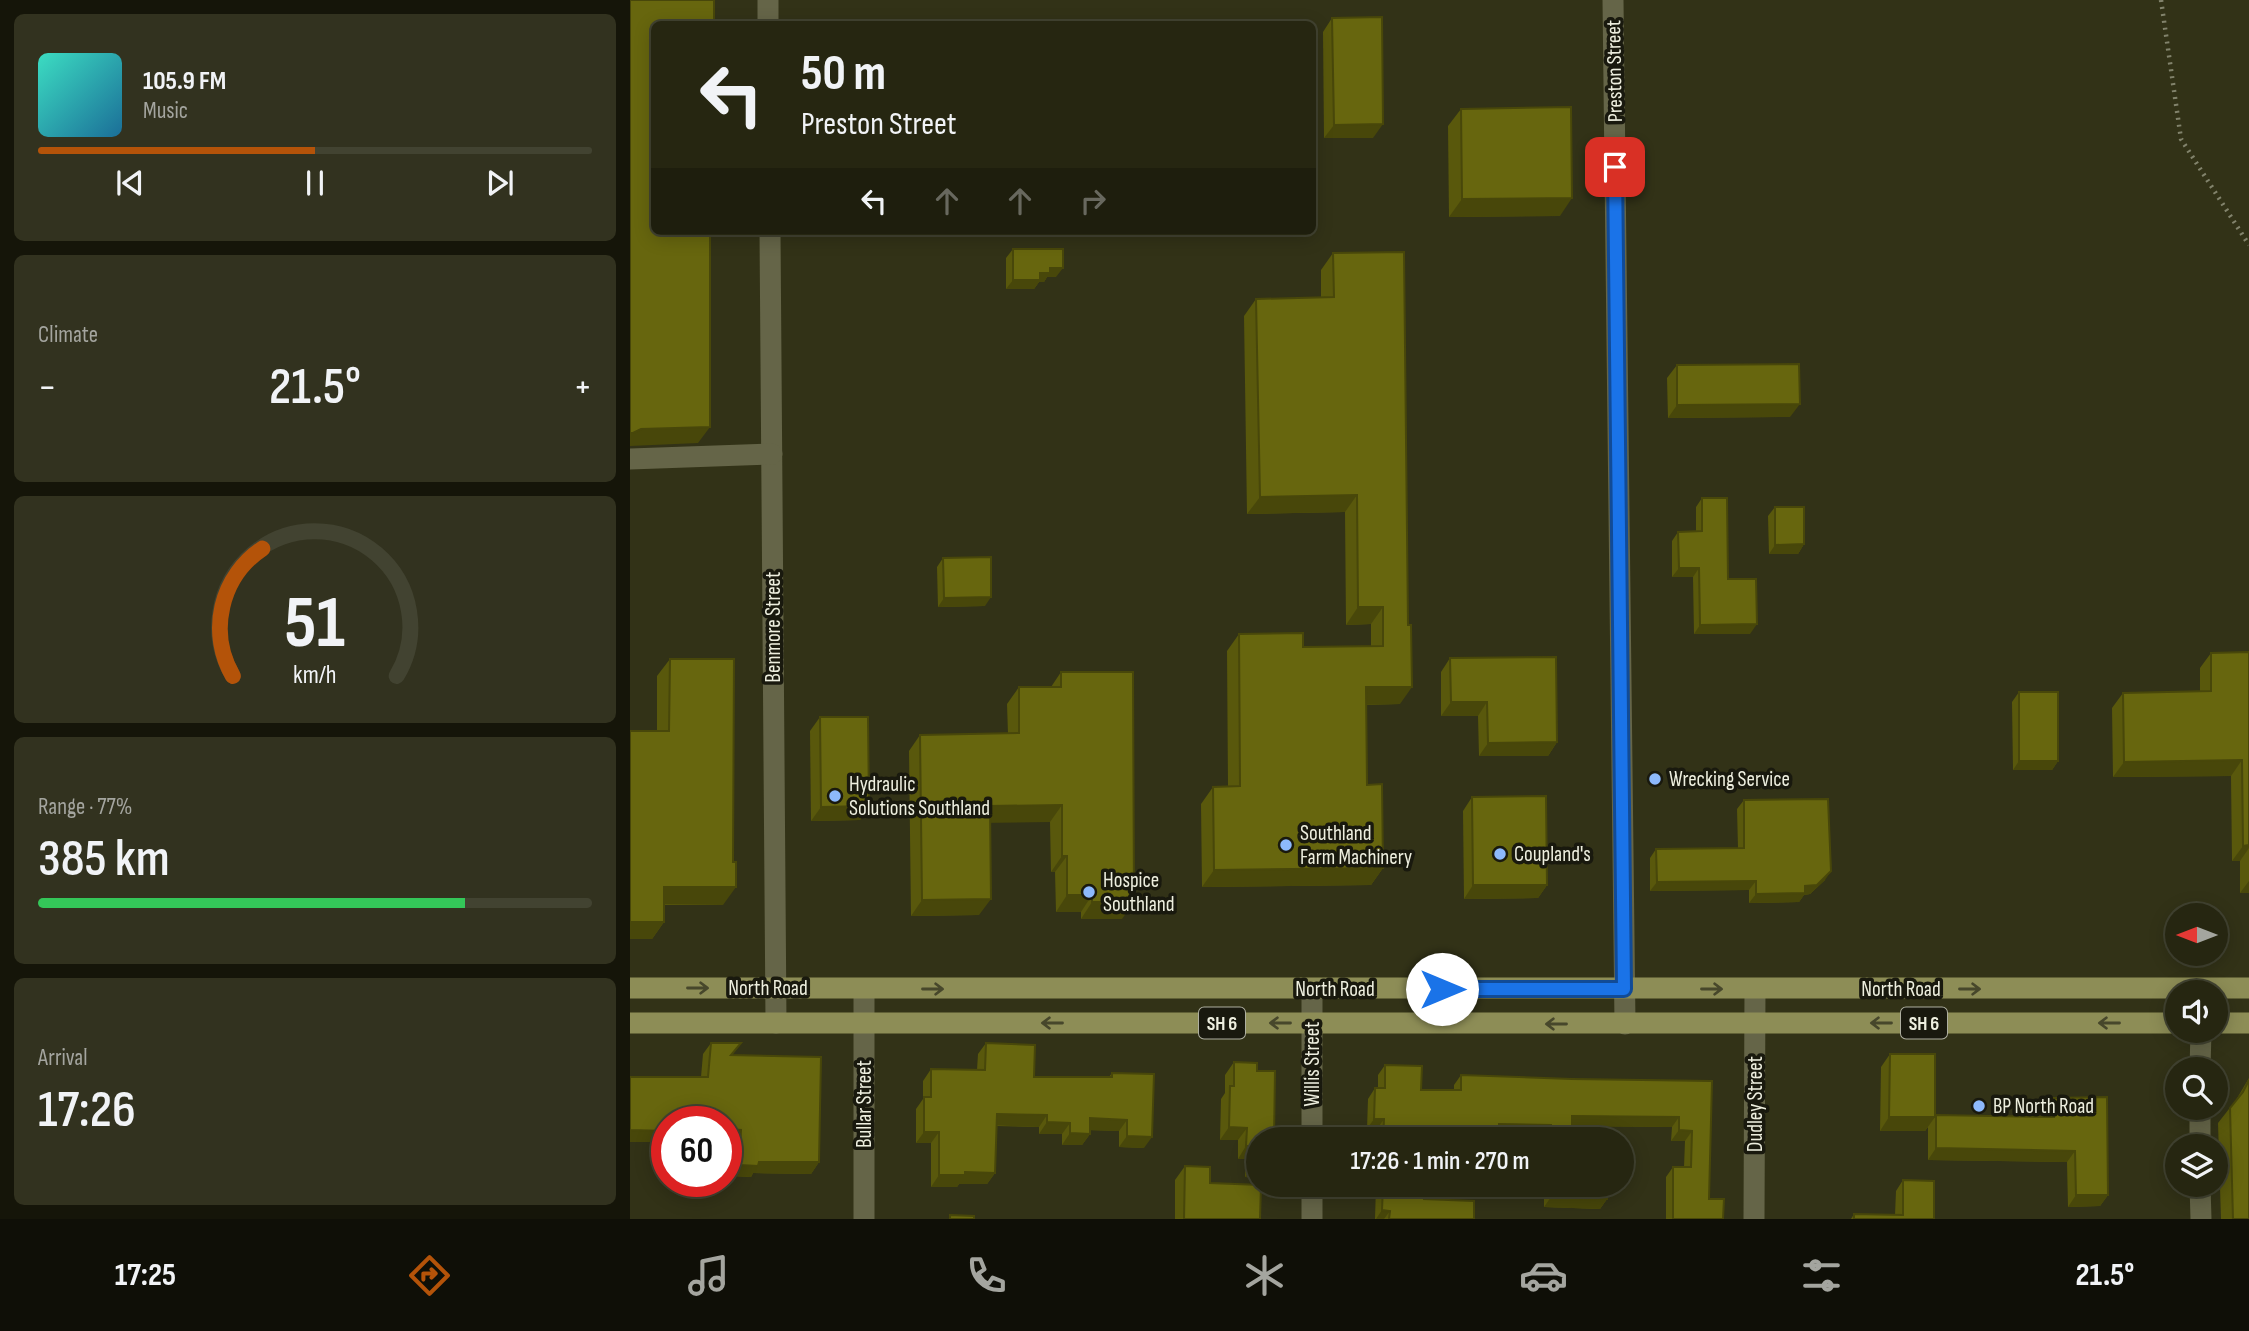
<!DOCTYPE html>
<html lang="en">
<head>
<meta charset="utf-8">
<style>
  body { margin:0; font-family:"Sofia Sans Condensed",sans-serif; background:#32321f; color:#f1f3f6; height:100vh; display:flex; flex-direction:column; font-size:26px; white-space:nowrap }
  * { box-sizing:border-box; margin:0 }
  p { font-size:23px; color:#a4a59f }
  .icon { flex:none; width:38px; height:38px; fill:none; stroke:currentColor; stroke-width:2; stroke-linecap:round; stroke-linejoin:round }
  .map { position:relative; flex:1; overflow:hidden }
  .sheet { display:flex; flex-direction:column; gap:14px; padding:14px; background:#151509; width:630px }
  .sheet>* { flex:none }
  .guide { position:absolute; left:21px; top:21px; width:665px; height:214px; border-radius:10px; box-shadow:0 4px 18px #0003,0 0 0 2px #424331; background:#262611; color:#f1f3f6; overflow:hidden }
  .needle { width:46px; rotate:270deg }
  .buttons { position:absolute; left:1535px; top:903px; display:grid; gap:14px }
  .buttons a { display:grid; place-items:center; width:63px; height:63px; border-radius:50%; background:#262611; box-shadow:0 4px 18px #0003,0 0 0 2px #424331; font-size:35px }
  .speed { position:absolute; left:21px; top:1106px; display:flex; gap:14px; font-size:35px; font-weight:700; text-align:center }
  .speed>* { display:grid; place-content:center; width:91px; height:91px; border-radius:50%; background:#262611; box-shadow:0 4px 18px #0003,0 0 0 2px #424331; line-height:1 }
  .speed .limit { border:10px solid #d22; background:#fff; color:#111 }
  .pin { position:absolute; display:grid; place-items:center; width:60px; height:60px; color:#fff; margin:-30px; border-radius:14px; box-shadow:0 4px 10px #0006 }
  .me { position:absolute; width:77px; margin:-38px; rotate:90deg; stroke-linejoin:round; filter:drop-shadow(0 0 5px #0008) }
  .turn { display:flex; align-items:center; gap:24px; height:147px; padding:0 35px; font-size:32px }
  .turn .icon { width:91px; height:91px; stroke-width:2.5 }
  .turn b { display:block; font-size:49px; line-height:60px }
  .lanes { display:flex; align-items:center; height:66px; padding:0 35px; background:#0003; justify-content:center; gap:35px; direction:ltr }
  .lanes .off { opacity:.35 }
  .big { font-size:52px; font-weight:600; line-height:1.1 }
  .sheet .card { flex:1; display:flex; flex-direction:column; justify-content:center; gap:10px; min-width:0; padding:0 24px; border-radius:10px; background:#32321f }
  .sheet .dial { align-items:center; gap:0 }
  .dial svg { height:182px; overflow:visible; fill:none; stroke:#424331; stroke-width:7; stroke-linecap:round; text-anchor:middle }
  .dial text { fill:#f1f3f6; stroke:none }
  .song { display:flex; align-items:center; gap:21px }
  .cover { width:84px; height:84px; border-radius:10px; background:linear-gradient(135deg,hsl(170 70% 55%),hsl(200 70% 35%)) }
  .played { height:7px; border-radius:4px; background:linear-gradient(90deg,#b45309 50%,#424331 50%) }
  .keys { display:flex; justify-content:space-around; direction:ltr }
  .heat { display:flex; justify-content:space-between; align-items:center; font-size:38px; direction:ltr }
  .charge { height:10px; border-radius:5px; background:linear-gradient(90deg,#34c759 77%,#424331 0) }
  .trip { position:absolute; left:616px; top:1127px; width:388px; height:70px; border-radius:35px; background:#262611; box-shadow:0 4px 18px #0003,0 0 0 2px #424331; font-weight:600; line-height:70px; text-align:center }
  .menu { display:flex; height:112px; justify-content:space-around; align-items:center; background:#0f0f07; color:#a4a59f }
  .menu .icon { width:49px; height:49px }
  .menu .current { color:#b45309 }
  .menu b { font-size:32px; color:#f1f3f6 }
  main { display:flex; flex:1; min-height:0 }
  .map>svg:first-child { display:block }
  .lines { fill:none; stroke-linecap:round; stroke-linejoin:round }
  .path { stroke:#82836c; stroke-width:4.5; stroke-dasharray:2 5; stroke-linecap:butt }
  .minor { stroke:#656548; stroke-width:21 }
  .major { stroke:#8d8d56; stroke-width:21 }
  .wall { fill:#59580c }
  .shaded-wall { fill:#48470a }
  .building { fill:#67660e; stroke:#48470a; stroke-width:2 }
  .oneway { stroke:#47472b }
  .route-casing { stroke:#114b97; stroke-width:18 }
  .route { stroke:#1a73e8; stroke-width:12 }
  .poi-dot { fill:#8db9fc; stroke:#19190e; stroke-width:2.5 }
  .labels { text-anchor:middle; stroke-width:7; stroke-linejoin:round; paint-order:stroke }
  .shield { fill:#19190e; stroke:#aeafa0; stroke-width:2 }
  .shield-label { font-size:19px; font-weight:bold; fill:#eeefdf }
  .street-label { font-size:21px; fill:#eeefdf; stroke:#19190e }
  .poi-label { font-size:21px; fill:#eeefdf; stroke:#19190e; text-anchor:start }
</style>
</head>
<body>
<main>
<section class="sheet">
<div class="card">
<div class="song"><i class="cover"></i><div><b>105.9 FM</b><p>Music</p></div></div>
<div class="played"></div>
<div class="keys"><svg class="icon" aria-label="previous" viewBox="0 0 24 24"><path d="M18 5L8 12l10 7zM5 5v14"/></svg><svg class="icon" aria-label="pause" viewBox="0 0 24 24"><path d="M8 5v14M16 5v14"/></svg><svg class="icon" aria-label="next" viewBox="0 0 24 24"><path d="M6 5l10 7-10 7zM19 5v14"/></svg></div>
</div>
<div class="card"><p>Climate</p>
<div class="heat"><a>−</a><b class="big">21.5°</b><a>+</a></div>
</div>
<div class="card dial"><svg viewBox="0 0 100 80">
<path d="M14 69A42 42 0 1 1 86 69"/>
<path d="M14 69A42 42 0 0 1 27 13" stroke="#b45309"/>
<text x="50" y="56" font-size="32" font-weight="700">51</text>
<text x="50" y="72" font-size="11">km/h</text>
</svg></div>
<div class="card"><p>Range · 77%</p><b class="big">385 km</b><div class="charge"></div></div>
<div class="card"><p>Arrival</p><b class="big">17:26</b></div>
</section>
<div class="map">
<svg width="1619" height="1219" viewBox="0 0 1619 1219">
  <rect width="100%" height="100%" fill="#323217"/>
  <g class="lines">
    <path class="path" d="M1531,0L1551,139L1619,245"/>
    <g class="minor">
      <path d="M138,0V24"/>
      <path d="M983,0L995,1024"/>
      <path d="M140,231L146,1023"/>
      <path d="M0,459L142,454"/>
      <path d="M682,989V1139"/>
      <path d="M1570,1069L1571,1031"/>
      <path d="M1570,1108V1146"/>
      <path d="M1570,1185L1571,1219"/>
      <path d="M234,1219V989"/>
      <path d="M682,1219V1185"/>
      <path d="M1124,1219L1125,989"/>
    </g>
    <g class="major">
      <path d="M0,988H1619"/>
      <path d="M0,1023H1547"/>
      <path d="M1586,1023H1619"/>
    </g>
  </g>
  <g class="wall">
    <path d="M702,18L743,138H694L693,32Z"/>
    <path d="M831,109L930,216L819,217L818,126Z"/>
    <path d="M383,249L426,277H417L414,282H409L404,289H376V258Z"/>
    <path d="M703,253L770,704L736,705L737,785L753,868L741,885L572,887L571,804L583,787L598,786L597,651L609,634L673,647L741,646V624L716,625L715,512L617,514L614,316L626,299L691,298V270Z"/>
    <path d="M1047,365L1160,417L1038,418L1037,378Z"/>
    <path d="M1072,498L1098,579L1120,634H1064L1063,577H1042V541L1048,532L1066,531V507Z"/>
    <path d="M1145,507L1174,544L1168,554H1139L1138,516Z"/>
    <path d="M313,558L355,606L308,607L307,567Z"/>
    <path d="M1619,652V893H1610V861H1602L1601,776L1483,777L1482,708L1493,693L1570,692V668L1581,653Z"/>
    <path d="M820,658L927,742L918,756H849L848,716H811V672Z"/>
    <path d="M40,659L93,905H34V922L22,939L27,731V676Z"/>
    <path d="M431,672L492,919H451V912H426L425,872H421L420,822H360L349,915L281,916L279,751L290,735L378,734L377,704L389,687H421Z"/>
    <path d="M1389,692L1428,761L1422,770H1383L1382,702Z"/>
    <path d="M190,717L239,806L230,820L181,821L180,731Z"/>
    <path d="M842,797L917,885L908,898L834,899L833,811Z"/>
    <path d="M1114,800L1195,880L1180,894L1174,895L1169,902L1119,903V890L1020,891V858L1026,849L1108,848L1107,809Z"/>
    <path d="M81,1043H111L102,1055L191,1057L189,1162L181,1174L123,1173L121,1177L101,1176L103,1141H96V1122H37V1140L36,1142H0V1077H71L73,1054Z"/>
    <path d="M356,1043L404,1077H479L482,1073L514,1148L489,1147V1131L460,1130V1134L452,1145H432V1134H409V1127L366,1126L365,1173L357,1184H329L327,1187H301V1143H286V1109L293,1099V1081L301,1069L347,1070L348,1054Z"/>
    <path d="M1260,1054L1305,1117L1306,1115L1416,1117V1109L1424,1098L1478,1195L1470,1206L1438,1207L1437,1162L1298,1160V1127L1295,1131H1250L1251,1067Z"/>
    <path d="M604,1062L628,1139V1178L615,1177L616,1159H608V1140H590L591,1099L595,1093V1075Z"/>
    <path d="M755,1065L791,1090H824V1085L831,1075L942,1079L1082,1081L1079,1199L1093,1219H1036V1177L1043,1167H1054L1055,1141H1041L1042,1127L942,1126V1139H914V1135L869,1134L867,1139H746L747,1129H737L738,1099L745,1088H748V1075Z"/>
    <path d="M1619,1078V1219H1591L1588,1123L1606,1100Z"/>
    <path d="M555,1166L580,1183L630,1219H545V1180Z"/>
    <path d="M1273,1180L1304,1219H1221L1224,1214L1265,1215L1266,1191Z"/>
    <path d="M746,1185H794V1199L844,1219H745Z"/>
    <path d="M914,1185H977V1199L970,1209L914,1207Z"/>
  </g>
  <g class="shaded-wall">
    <path d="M753,124L743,138H694L704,125Z"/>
    <path d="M942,198L930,216L819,217L832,199Z"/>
    <path d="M420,268H433L426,277H417L414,282H409L404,289H376L383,280L410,273Z"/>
    <path d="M1170,404L1160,417L1038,418L1047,405Z"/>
    <path d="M80,427L68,443L0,446V433L11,429Z"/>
    <path d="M727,495L715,512L617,514L630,497Z"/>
    <path d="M1174,544L1168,554H1139L1145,545Z"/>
    <path d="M1049,568H1069L1063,577H1042Z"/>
    <path d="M361,597L355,606L308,607L314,598Z"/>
    <path d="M728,607H753L741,624L716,625Z"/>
    <path d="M1127,624L1120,634H1064L1070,625Z"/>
    <path d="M736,687H782L770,704L724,705Z"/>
    <path d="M821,702H857L848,716H811Z"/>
    <path d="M927,742L918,756H849L858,743Z"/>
    <path d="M1612,760L1601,776L1483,777L1494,762Z"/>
    <path d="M1389,761H1428L1422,770H1383Z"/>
    <path d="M432,805L420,822L348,823L360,806Z"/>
    <path d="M239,806L230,820L181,821L191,807Z"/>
    <path d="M1619,845V848L1610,861H1602L1613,846Z"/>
    <path d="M432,856H437L425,872H421Z"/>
    <path d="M753,868L741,885L572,887L584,870Z"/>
    <path d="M1201,871L1195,880L1180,894L1174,895L1169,902L1119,903L1126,894L1175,886Z"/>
    <path d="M1126,881L1119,890L1020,891L1027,882Z"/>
    <path d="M1619,881V893H1610Z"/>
    <path d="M843,885H917L908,898L834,899Z"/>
    <path d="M34,887H106L93,905L22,904Z"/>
    <path d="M437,895H462L451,912H426Z"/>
    <path d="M361,899L349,915L281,916L292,900Z"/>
    <path d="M462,902H504L492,919H451Z"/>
    <path d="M0,922H34L22,939H0Z"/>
    <path d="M367,1114L417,1115L409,1127L359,1125Z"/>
    <path d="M942,1116L1049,1117L1042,1127L935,1126Z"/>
    <path d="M1259,1117H1305L1295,1131H1250Z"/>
    <path d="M460,1118L497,1120L489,1131L452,1130Z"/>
    <path d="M744,1119H754L747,1129H737Z"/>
    <path d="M417,1122L440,1123L432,1134H409Z"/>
    <path d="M869,1124L921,1125L914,1135L862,1134Z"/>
    <path d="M599,1127L617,1128L608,1140H590Z"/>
    <path d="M96,1129L111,1130L103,1141H96Z"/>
    <path d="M0,1130L37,1131V1140L36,1142H0Z"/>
    <path d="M1049,1130L1062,1131L1055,1141H1041Z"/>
    <path d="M294,1132H309L301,1143H286Z"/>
    <path d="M440,1133L460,1134L452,1145H432Z"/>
    <path d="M497,1136L522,1137L514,1148L489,1147Z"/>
    <path d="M789,1136L847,1139H786Z"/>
    <path d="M616,1146H625L616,1159H608Z"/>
    <path d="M1306,1148L1445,1151L1437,1162L1298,1160Z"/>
    <path d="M129,1162H189L181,1174L123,1173L121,1177L101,1176L109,1165Z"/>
    <path d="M624,1165H628V1178L615,1177Z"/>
    <path d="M335,1172L365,1173L357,1184H329L327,1187H301L309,1175Z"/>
    <path d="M1446,1195H1478L1470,1206L1438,1207Z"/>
    <path d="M921,1197L977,1199L970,1209L914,1207Z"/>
    <path d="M752,1210L760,1211L754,1219H746Z"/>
  </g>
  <g class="building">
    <path d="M0,0H84V24H24V231H80V427L11,429L3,433H0Z"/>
    <path d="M752,17L753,124L704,125L702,18Z"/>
    <rect x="302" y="20" width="19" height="4"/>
    <rect x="628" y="20" width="28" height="4"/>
    <path d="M941,107L942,198L832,199L831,109Z"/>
    <path d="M383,249H433V268H420V273H410V280H383Z"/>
    <path d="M774,252L778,625H781L782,687H736L737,785L752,784L753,868L584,870L583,787L610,786L609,634L673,633V647L753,646V607H728L727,495L630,497L626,299L704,297L703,253Z"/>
    <path d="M1169,364L1170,404L1047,405V365Z"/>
    <path d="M1072,498H1097L1098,579H1126L1127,624L1070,625L1069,568H1049L1048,532L1072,531Z"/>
    <path d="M1145,507H1174V544L1145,545Z"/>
    <path d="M361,557V597L314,598L313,558Z"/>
    <path d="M1619,652V845L1613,846L1612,760L1494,762L1493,693L1581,691V653Z"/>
    <path d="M926,657L927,742L858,743L857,702H821L820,658Z"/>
    <path d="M40,659H104L103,862H106V887H34V922H0V731H39Z"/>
    <path d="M431,672H503L504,902H462V895H437V856H432V805L360,806L361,899L292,900L290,735L389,733V687H431Z"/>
    <rect x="1389" y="692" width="39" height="69"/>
    <path d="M190,717H238L239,806L191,807Z"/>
    <path d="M916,796L917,885H843L842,797Z"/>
    <path d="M1198,799L1201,871L1187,885L1175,886V893L1126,894V881L1027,882L1026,849L1114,848V800Z"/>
    <path d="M81,1043H111L101,1055L191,1057L189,1162H129L128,1166L109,1165L111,1130L96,1129V1122H37V1131L0,1130V1077H78Z"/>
    <path d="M356,1043L405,1045L404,1077H482V1073L524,1074L522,1137L497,1136V1120L460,1118V1134L440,1133V1123L417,1122V1115L367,1114L365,1173L335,1172V1175H309V1132H294V1097H301V1069L355,1070Z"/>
    <path d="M1260,1054H1305V1117H1259Z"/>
    <path d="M604,1062L627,1063V1071H645L644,1139H628V1165H624L625,1146H616L617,1128L599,1127L600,1086H604Z"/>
    <path d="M755,1065L792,1066L791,1090H831V1075L942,1079L1082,1081L1079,1199H1094L1093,1219H1043V1167H1061L1062,1131L1049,1130V1117L942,1116V1139H921V1125L869,1124V1137H866V1139H847L789,1136V1139H753L754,1119H744L745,1088H755Z"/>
    <path d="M1619,1080V1219H1603L1600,1108L1613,1092Z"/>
    <path d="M1477,1097L1478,1195H1446L1445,1151L1306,1148V1115L1424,1117V1098Z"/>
    <path d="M555,1166L580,1167V1183L631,1185L630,1219H554Z"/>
    <path d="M1273,1180L1304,1181V1219H1224V1214L1273,1215Z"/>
    <path d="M753,1185H794V1199L844,1201V1219H759L760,1211L752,1210Z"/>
    <path d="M921,1185H977V1199L921,1197Z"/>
    <path d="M320,1215L344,1216V1219H320Z"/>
  </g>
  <defs><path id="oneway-shaft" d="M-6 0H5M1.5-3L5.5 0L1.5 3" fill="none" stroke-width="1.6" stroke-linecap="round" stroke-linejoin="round" transform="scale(1.75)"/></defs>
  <g class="oneway">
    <use href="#oneway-shaft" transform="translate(68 988)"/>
    <use href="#oneway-shaft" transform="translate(303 989)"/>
    <use href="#oneway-shaft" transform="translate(1082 989)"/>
    <use href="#oneway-shaft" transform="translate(1340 989)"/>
    <use href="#oneway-shaft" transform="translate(422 1023) rotate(-180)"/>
    <use href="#oneway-shaft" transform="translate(650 1023) rotate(-180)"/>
    <use href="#oneway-shaft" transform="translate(1251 1023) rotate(180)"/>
    <use href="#oneway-shaft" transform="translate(1479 1023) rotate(180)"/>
    <use href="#oneway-shaft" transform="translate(926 1024) rotate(-180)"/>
  </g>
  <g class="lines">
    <defs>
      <path id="route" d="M812,989H994L985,167"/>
    </defs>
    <use href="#route" class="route-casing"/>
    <use href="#route" class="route"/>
  </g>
  <g class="poi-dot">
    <circle cx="1025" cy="779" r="7"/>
    <circle cx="205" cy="796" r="7"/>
    <circle cx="656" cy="845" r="7"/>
    <circle cx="870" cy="854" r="7"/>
    <circle cx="459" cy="892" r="7"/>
    <circle cx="1349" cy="1106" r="7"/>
  </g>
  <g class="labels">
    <g class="shield">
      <rect x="569" y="1007.5" width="46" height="31" rx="5"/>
      <rect x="1271" y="1007.5" width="46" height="31" rx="5"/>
    </g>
    <g class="shield-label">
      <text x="592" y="1030">SH 6</text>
      <text x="1294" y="1030">SH 6</text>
    </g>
    <g class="street-label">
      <text transform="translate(984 71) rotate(-91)" y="7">Preston Street</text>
      <text transform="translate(143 627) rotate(-90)" y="7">Benmore Street</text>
      <text x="138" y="995">North Road</text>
      <text x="705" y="996">North Road</text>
      <text x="1271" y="996">North Road</text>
      <text transform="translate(682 1064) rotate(-90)" y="7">Willis Street</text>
      <text transform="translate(234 1104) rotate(-90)" y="7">Bullar Street</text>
      <text transform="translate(1125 1104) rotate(-90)" y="7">Dudley Street</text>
    </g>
    <g class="poi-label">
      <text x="1039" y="786">Wrecking Service</text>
      <text x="219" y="791">Hydraulic<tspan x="219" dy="24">Solutions Southland</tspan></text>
      <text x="670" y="840">Southland<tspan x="670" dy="24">Farm Machinery</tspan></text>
      <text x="884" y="861">Coupland's</text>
      <text x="473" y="887">Hospice<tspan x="473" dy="24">Southland</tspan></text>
      <text x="1363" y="1113">BP North Road</text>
    </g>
  </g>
</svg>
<div class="buttons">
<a><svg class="needle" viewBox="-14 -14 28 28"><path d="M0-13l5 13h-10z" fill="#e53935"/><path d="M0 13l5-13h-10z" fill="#a4a59f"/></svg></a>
<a><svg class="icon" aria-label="sound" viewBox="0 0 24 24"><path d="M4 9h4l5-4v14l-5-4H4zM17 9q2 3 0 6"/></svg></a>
<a><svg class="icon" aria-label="search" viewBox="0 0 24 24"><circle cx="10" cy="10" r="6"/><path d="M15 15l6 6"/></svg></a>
<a><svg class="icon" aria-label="layers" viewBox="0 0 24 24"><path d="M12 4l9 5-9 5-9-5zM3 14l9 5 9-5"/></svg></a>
</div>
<div class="speed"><div class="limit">60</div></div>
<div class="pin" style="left:985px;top:167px;background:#d93025"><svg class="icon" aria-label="arrive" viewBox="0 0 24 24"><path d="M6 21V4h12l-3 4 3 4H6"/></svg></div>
<svg class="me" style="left:812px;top:989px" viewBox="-20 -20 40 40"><circle r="19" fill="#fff"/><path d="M0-13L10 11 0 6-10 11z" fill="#1a73e8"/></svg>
<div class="trip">17:26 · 1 min · 270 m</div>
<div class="guide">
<div class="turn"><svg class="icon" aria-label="left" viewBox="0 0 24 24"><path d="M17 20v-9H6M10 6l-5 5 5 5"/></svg><div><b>50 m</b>Preston Street</div></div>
<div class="lanes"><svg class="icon" aria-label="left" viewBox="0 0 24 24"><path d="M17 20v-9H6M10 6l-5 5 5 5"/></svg><svg class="icon off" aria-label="ahead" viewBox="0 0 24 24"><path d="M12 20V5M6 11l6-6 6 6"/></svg><svg class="icon off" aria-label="ahead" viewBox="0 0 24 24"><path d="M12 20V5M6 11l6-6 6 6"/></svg><svg class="icon off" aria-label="right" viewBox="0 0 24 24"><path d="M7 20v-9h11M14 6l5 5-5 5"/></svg></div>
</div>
</div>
</main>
<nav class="menu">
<b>17:25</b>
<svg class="icon current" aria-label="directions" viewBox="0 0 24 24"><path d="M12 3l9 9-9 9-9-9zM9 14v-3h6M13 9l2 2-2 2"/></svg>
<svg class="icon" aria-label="music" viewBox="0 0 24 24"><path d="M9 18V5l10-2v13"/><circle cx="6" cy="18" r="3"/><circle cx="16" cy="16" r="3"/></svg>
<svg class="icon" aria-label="phone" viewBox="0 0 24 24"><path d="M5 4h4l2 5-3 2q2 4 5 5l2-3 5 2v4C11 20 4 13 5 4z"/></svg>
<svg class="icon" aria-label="climate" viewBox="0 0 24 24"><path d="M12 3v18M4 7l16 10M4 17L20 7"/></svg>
<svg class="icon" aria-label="car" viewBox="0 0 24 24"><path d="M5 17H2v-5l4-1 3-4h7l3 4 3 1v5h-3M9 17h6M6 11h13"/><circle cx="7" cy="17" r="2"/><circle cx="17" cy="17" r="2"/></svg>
<svg class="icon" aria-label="filters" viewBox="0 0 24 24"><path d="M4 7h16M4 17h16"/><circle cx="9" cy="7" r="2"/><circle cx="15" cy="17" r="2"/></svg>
<b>21.5°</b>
</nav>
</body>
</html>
